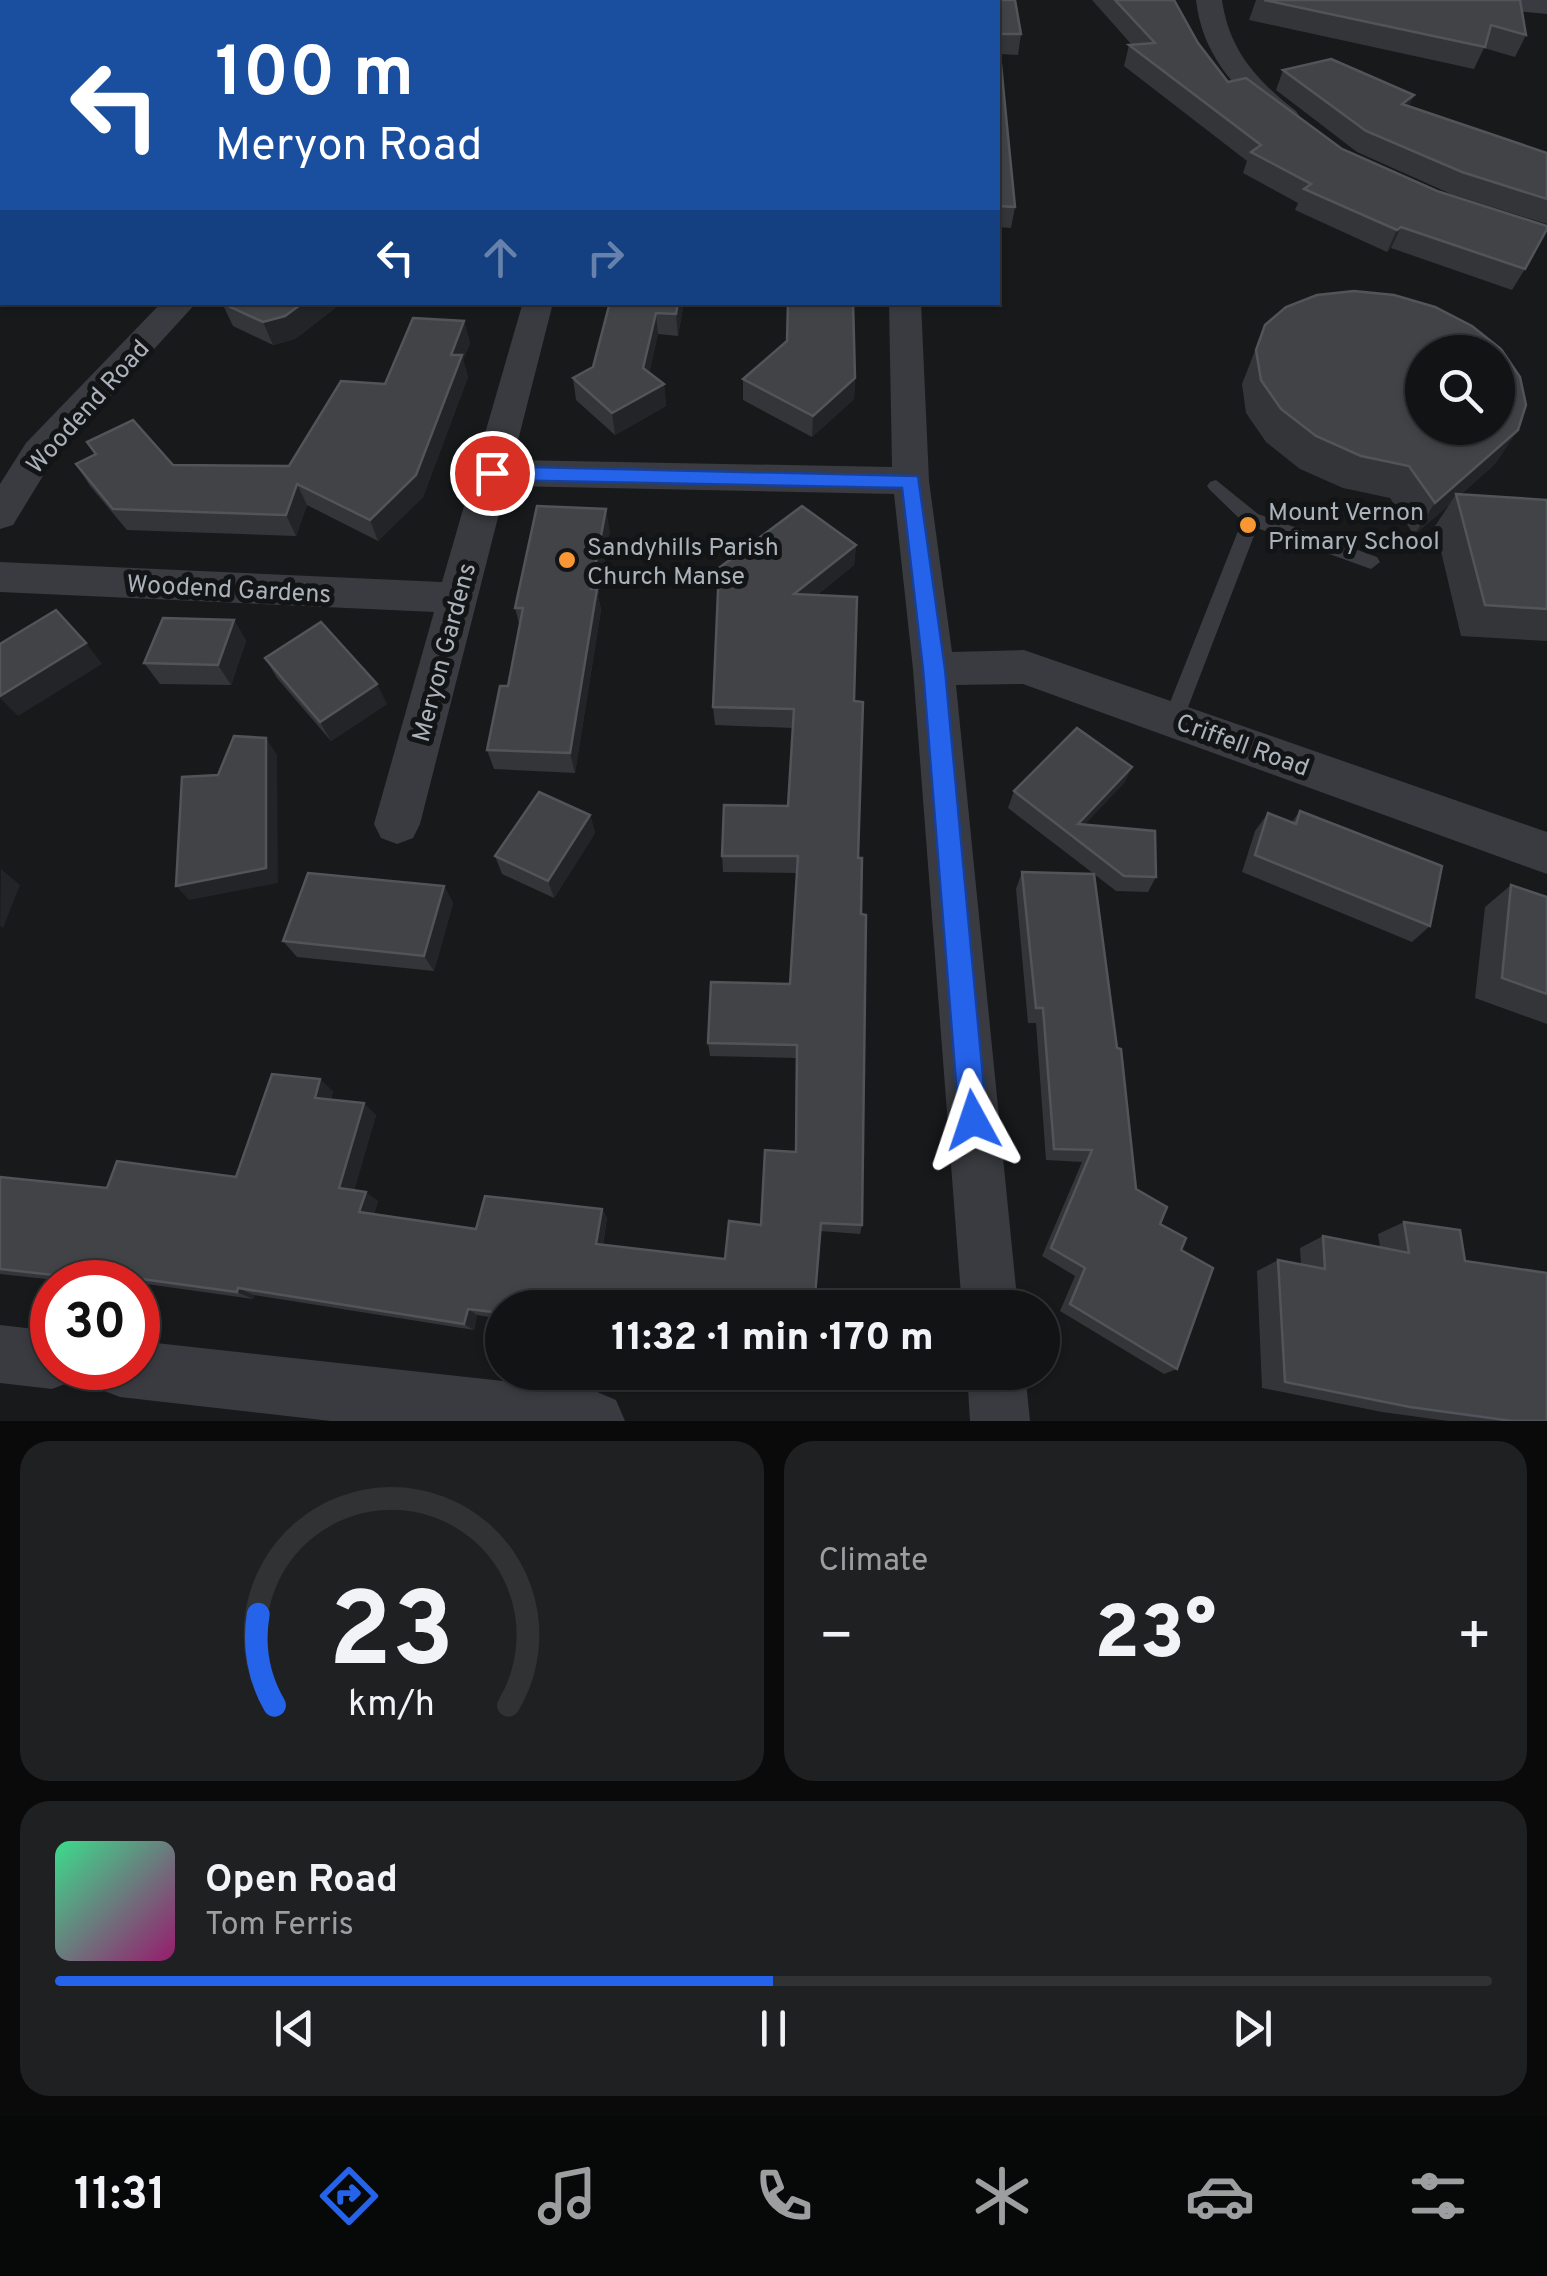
<!DOCTYPE html>
<html lang="en">
<head>
<meta charset="utf-8">
<style>
  body { margin:0; font-family:Overpass,sans-serif; background:#1f2022; color:#f1f3f6; height:100vh; display:flex; flex-direction:column; font-size:38px; white-space:nowrap }
  * { box-sizing:border-box; margin:0 }
  p { font-size:32px; color:#9c9ea0 }
  .icon { flex:none; width:55px; height:55px; fill:none; stroke:currentColor; stroke-width:2; stroke-linecap:round; stroke-linejoin:round }
  .map { position:relative; height:1421px; overflow:hidden }
  .drawer { display:flex; flex-direction:column; gap:20px; padding:20px; background:#0a0a0b; flex:1 }
  .drawer>* { flex:none }
  .guide { position:absolute; left:0px; top:0px; width:1000px; height:305px; box-shadow:0 2px 8px #0004,0 0 0 2px #313234; background:#1a4fa0; color:#fff; overflow:hidden }
  .controls { position:absolute; left:1405px; top:335px; display:grid; gap:20px }
  .controls a { display:grid; place-items:center; width:110px; height:110px; border-radius:50%; background:#121314; box-shadow:0 2px 8px #0004,0 0 0 2px #313234; font-size:50px }
  .speed { position:absolute; left:30px; top:1260px; display:flex; gap:20px; font-size:50px; font-weight:700; text-align:center }
  .speed>* { display:grid; place-content:center; width:130px; height:130px; border-radius:50%; background:#121314; box-shadow:0 2px 8px #0004,0 0 0 2px #313234; line-height:1 }
  .speed .limit { border:15px solid #d22; background:#fff; color:#111 }
  .pin { position:absolute; display:grid; place-items:center; width:85px; height:85px; color:#fff; margin:-42px; border:5px solid #fff; border-radius:50%; box-shadow:0 2px 10px #0007 }
  .me { position:absolute; width:110px; margin:-55px; rotate:355deg; stroke-linejoin:round; filter:drop-shadow(0 0 8px #0008) }
  .turn { display:flex; align-items:center; gap:35px; height:210px; padding:0 50px; font-size:45px }
  .turn .icon { width:130px; height:130px; stroke-width:2.5 }
  .turn b { display:block; font-size:70px; line-height:85px }
  .lanes { display:flex; align-items:center; height:95px; padding:0 50px; background:#0003; justify-content:center; gap:50px; direction:ltr }
  .lanes .off { opacity:.35 }
  .big { font-size:75px; font-weight:800; line-height:1.1 }
  .drawer .widget { flex:1; display:flex; flex-direction:column; justify-content:center; gap:15px; min-width:0; padding:0 35px; border-radius:30px; background:#1f2022 }
  .drawer .dial { align-items:center; gap:0 }
  .dial svg { height:260px; overflow:visible; fill:none; stroke:#313234; stroke-width:7; stroke-linecap:round; text-anchor:middle }
  .dial text { fill:#f1f3f6; stroke:none }
  .song { display:flex; align-items:center; gap:30px }
  .cover { width:120px; height:120px; border-radius:15px; background:linear-gradient(135deg,hsl(150 70% 55%),hsl(320 70% 35%)) }
  .played { height:10px; border-radius:5px; background:linear-gradient(90deg,#2563eb 50%,#313234 50%) }
  .keys { display:flex; justify-content:space-around; direction:ltr }
  .heat { display:flex; justify-content:space-between; align-items:center; font-size:55px; direction:ltr }
  .drawer .tiles { flex:1; display:grid; gap:20px; grid-template-columns:1fr 1fr }
  .widget:last-child { grid-column:span 2 }
  .trip { position:absolute; left:485px; top:1290px; width:575px; height:100px; border-radius:50px; background:#121314; box-shadow:0 2px 8px #0004,0 0 0 2px #313234; font-weight:800; line-height:100px; text-align:center }
  .tab-bar { display:flex; height:160px; justify-content:space-around; align-items:center; background:#070808; color:#9c9ea0 }
  .tab-bar .icon { width:70px; height:70px }
  .tab-bar .active { color:#2563eb }
  .tab-bar b { font-size:45px; color:#f1f3f6 }
  .map>svg:first-child { display:block }
  .lines { fill:none; stroke-linecap:round; stroke-linejoin:round }
  .service { fill:#393b40; fill-rule:evenodd }
  .minor { fill:#393b40; fill-rule:evenodd }
  .tertiary { fill:#393b40; fill-rule:evenodd }
  .wall { fill:#343539 }
  .shaded-wall { fill:#232427 }
  .building { fill:#414347; stroke:#515459; stroke-width:2.5; fill-rule:evenodd }
  .route { fill:#2563eb; stroke:#184099; stroke-width:2.5 }
  .poi-dot { fill:#f89733; stroke:#131416; stroke-width:4 }
  .labels { text-anchor:middle; stroke-width:10; stroke-linejoin:round; paint-order:stroke }
  .street-label { font-size:25px; fill:#aab2bb; stroke:#131416 }
  .poi-label { font-size:25px; fill:#aab2bb; stroke:#131416; text-anchor:start }
</style>
</head>
<body>
<div class="map">
<svg width="1547" height="1421" viewBox="0 0 1547 1421">
  <rect width="100%" height="100%" fill="#18191b"/>
  <g class="lines">
    <path class="service" d="M1216,480L1258,514L1377,557L1380,562L1371,569L1257,528L1183,720L1180,726H1166L1163,720L1242,521L1210,490L1207,486L1210,482Z"/>
    <g class="minor">
      <path d="M879,0H905V2H880Z"/>
      <path d="M1196,0H1222C1229,50 1257,81 1296,111L1300,117L1296,123H1276C1235,90 1202,54 1196,0Z"/>
      <path d="M1474,0H1547V14L1487,8Z"/>
      <path d="M162,302H197L52,461L13,525L0,529V484L26,443Z"/>
      <path d="M523,302H549L552,307L513,460L892,467L889,302H921L929,481L952,652L1024,650L1547,832V874L1023,684L956,685L1018,1308H962L913,669L894,494L506,486L420,824L413,838L397,844L381,838L374,824L434,612L0,592V562L442,582Z"/>
      <path d="M0,1325L52,1331V1368H78L73,1381L52,1389L0,1383Z"/>
      <path d="M138,1341L595,1391L616,1400L625,1421H331L120,1397L99,1389L91,1368H138Z"/>
      <path d="M967,1372H1025L1030,1421H970Z"/>
    </g>
    <path class="tertiary" d="M2,126V149L0,150V127Z"/>
  </g>
  <g class="wall">
    <path d="M0,0H140L137,2L2,4L0,3Z"/>
    <path d="M936,0H1015L1021,34L1018,55L1000,54L1015,207L1011,228L998,227V2H936Z"/>
    <path d="M1092,0H1174L1198,43L1228,82L1342,149L1525,269L1512,290L1391,248L1387,252L1295,210L1298,203L1243,173L1247,161L1124,66L1129,45H1132Z"/>
    <path d="M1256,0H1520L1526,35L1515,57L1484,48L1474,69L1249,20Z"/>
    <path d="M1283,70L1414,95L1409,106L1547,153V224L1451,194L1357,152L1276,90Z"/>
    <path d="M2,204V251L0,250V206Z"/>
    <path d="M343,302L295,339L273,345L233,326L222,303Z"/>
    <path d="M610,302H684L678,336L658,334L649,373L664,384L666,406L615,435L576,400L573,378L593,367Z"/>
    <path d="M464,321L470,343L463,360L468,377L423,497L378,541L307,505L296,536L127,530L90,486L76,464L95,455L87,442L173,465L289,466L385,384Z"/>
    <path d="M1265,325L1496,463L1461,494L1547,500V641L1461,636L1435,526L1449,505L1414,535L1390,498L1343,488L1300,469L1266,442L1246,413L1242,384Z"/>
    <path d="M787,341L855,378L854,399L812,437L743,400V379Z"/>
    <path d="M610,531L598,596L601,610L575,773L494,769L487,750L508,686L520,627L515,608Z"/>
    <path d="M856,545L854,565L817,595L854,701L861,914L862,1225L860,1234L820,1231L814,1308H502V1319L477,1315L474,1330L254,1295L253,1299L104,1278L103,1282H74L0,1274V1177L107,1188L236,1177L333,1091L331,1100L376,1115L354,1190L378,1201L374,1214L476,1229L602,1209L607,1218L603,1244L725,1259L761,1225L795,1152L796,1058L710,1056L708,1043L790,984L797,873L723,872L722,856L788,806L793,728L715,725L713,707Z"/>
    <path d="M234,620L246,641L231,685L160,684L144,663Z"/>
    <path d="M265,658L387,704L331,741L277,678Z"/>
    <path d="M1132,767L1124,783L1085,824L1156,877L1148,892L1116,891L1094,874L1136,1189L1181,1250L1177,1369L1164,1374L1060,1311L1075,1276L1042,1256L1082,1162L1046,1160L1036,1023H1028L1016,889L1022,872L1094,874L1008,808L1014,791Z"/>
    <path d="M1300,811L1430,926L1412,942L1242,872L1255,831L1268,813L1292,822Z"/>
    <path d="M590,815L595,833L554,898L502,874L495,856Z"/>
    <path d="M1511,885L1547,897V1024L1475,998L1485,907Z"/>
    <path d="M444,886L453,903L434,971L297,957L283,941Z"/>
    <path d="M1404,1222L1465,1261L1547,1421H1448L1382,1412L1262,1388L1257,1271L1278,1260L1301,1264L1300,1248L1323,1236L1380,1247L1378,1234Z"/>
  </g>
  <g class="shaded-wall">
    <path d="M111,0H140L137,2H107Z"/>
    <path d="M400,0H436L434,2H396Z"/>
    <path d="M1414,95L1405,116L1402,104Z"/>
    <path d="M1401,227L1391,248L1387,252L1397,230Z"/>
    <path d="M304,302H343L295,339L273,345L263,322Z"/>
    <path d="M678,302H684L678,336L676,314Z"/>
    <path d="M656,313L658,334L646,389L643,368Z"/>
    <path d="M464,321L470,343L463,360L468,377L423,497L378,541L370,520L451,355Z"/>
    <path d="M855,378L854,399L812,437L813,416Z"/>
    <path d="M664,384L666,406L615,435L612,413Z"/>
    <path d="M1518,430L1496,463L1457,497L1456,494L1449,505L1414,535L1435,503Z"/>
    <path d="M297,484L307,505L296,536L286,515Z"/>
    <path d="M606,509L610,531L598,596L601,610L575,773L570,753L591,589Z"/>
    <path d="M856,545L854,565L793,614L794,594Z"/>
    <path d="M234,620L246,641L231,685L218,665Z"/>
    <path d="M86,643L102,664L18,716L0,698V696Z"/>
    <path d="M377,684L387,704L331,741L320,722Z"/>
    <path d="M266,738L277,755L278,883L189,900L176,886Z"/>
    <path d="M1132,767L1124,783L1071,839L1078,824Z"/>
    <path d="M590,815L595,833L554,898L548,881Z"/>
    <path d="M1,869L20,885L3,928L0,926Z"/>
    <path d="M444,886L453,903L434,971L424,956Z"/>
    <path d="M320,1079L333,1091L328,1110L315,1098Z"/>
    <path d="M364,1103L376,1115L352,1198L339,1188Z"/>
    <path d="M366,1192L378,1201L372,1220L359,1212Z"/>
    <path d="M602,1209L607,1218L601,1252L596,1244Z"/>
    <path d="M83,1271L104,1278L103,1282H92L80,1278Z"/>
    <path d="M238,1288L254,1295L253,1299L237,1292Z"/>
    <path d="M468,1309L477,1315L474,1330L464,1324Z"/>
  </g>
  <g class="building">
    <path d="M30,0H111L107,2L95,1L93,2H26Z"/>
    <path d="M336,0H400L396,2H343Z"/>
    <path d="M642,0H700L699,2H634Z"/>
    <rect x="781" y="0" width="67" height="2"/>
    <path d="M940,0H1015L1021,34H998L1015,207L998,206V2H940Z"/>
    <path d="M1115,0H1174L1198,43L1228,82L1246,78L1342,149L1437,191L1547,226V229L1525,269L1401,227L1397,230L1304,189L1311,184L1251,152L1261,145L1129,45L1155,43Z"/>
    <path d="M1264,0H1520L1526,35L1491,25L1485,47Z"/>
    <path d="M2,17V59L0,61V18Z"/>
    <path d="M1331,59L1414,95L1402,104L1547,153V199L1462,172L1366,131L1283,70Z"/>
    <path d="M2,204V232L0,231V206Z"/>
    <path d="M1354,291L1394,295L1435,307L1472,326L1501,349L1520,377L1526,405L1518,430L1435,503L1409,466L1361,456L1316,436L1281,409L1261,380L1256,350L1265,325L1286,307L1317,295ZM1422,352H1498V428H1422Z"/>
    <path d="M304,302L285,316L263,322L222,303Z"/>
    <path d="M610,302H678L676,314L656,313L643,368L664,384L612,413L573,378L593,367Z"/>
    <path d="M788,302H853L855,378L813,416L743,379L787,341Z"/>
    <path d="M413,318L464,321L451,355H462L416,475L370,520L297,484L286,515L113,509L76,464L96,454L87,442L133,420L173,465L289,466L341,381L385,384Z"/>
    <path d="M1456,494L1547,500V609L1485,605Z"/>
    <path d="M537,506L606,509L591,589H597L570,753L487,750L500,686H508L523,608H515Z"/>
    <path d="M802,506L856,545L794,594L857,597L854,701L863,702L858,858H862L861,914L866,915L862,1225L821,1223L814,1308H502V1313L468,1309L464,1324L238,1288L237,1292L83,1271L80,1278L0,1269V1177L107,1188L117,1161L236,1177L272,1074L320,1079L315,1098L364,1103L339,1188L366,1192L359,1212L476,1229L485,1196L602,1209L596,1244L725,1259L729,1221L761,1225L765,1150L796,1152L797,1045L708,1043L711,982L790,984L798,856H722L724,805L788,806L794,709L713,707L719,568Z"/>
    <path d="M56,610L86,643L0,696V644Z"/>
    <path d="M163,618L234,620L218,665L144,663Z"/>
    <path d="M321,622L377,684L320,722L265,658Z"/>
    <path d="M1077,728L1132,767L1078,824L1155,831L1156,877L1124,876L1014,791Z"/>
    <path d="M234,736L266,738V868L176,886L182,777L218,775Z"/>
    <path d="M539,792L590,815L548,881L495,856Z"/>
    <path d="M1300,811L1442,866L1430,926L1255,855L1268,813L1296,824Z"/>
    <path d="M1022,872L1094,874L1117,1048L1121,1049L1136,1189L1167,1207L1160,1224L1186,1238L1181,1250L1213,1268L1177,1369L1070,1304L1085,1268L1051,1248L1092,1150L1054,1149L1043,1008H1036Z"/>
    <path d="M308,873L444,886L424,956L283,941Z"/>
    <path d="M1511,885L1547,897V994L1502,978Z"/>
    <path d="M1404,1222L1460,1230L1465,1261L1547,1273V1421H1512L1410,1407L1285,1382L1278,1260L1325,1269L1323,1236L1409,1253Z"/>
  </g>
  <path class="route" d="M492,466L918,476L945,669L987,1120L983,1130L973,1134L963,1130L959,1120L923,669L902,488L492,480L482,473Z"/>
  <g class="poi-dot">
    <circle cx="1248" cy="525" r="10"/>
    <circle cx="567" cy="560" r="10"/>
  </g>
  <g class="labels">
    <g class="street-label">
      <text transform="translate(87 406) rotate(-48)" y="9">Woodend Road</text>
      <text transform="translate(229 588) rotate(3)" y="9">Woodend Gardens</text>
      <text transform="translate(443 652) rotate(-75)" y="9">Meryon Gardens</text>
      <text transform="translate(1243 744) rotate(20)" y="9">Criffell Road</text>
    </g>
    <g class="poi-label">
      <text x="1268" y="520">Mount Vernon<tspan x="1268" dy="29">Primary School</tspan></text>
      <text x="587" y="555">Sandyhills Parish<tspan x="587" dy="29">Church Manse</tspan></text>
    </g>
  </g>
</svg>
<div class="controls">
<a><svg class="icon" aria-label="search" viewBox="0 0 24 24"><circle cx="10" cy="10" r="6"/><path d="M15 15l6 6"/></svg></a>
</div>
<div class="speed"><div class="limit">30</div></div>
<div class="pin" style="left:492px;top:473px;background:#d93025"><svg class="icon" aria-label="arrive" viewBox="0 0 24 24"><path d="M6 21V4h12l-3 4 3 4H6"/></svg></div>
<svg class="me" style="left:973px;top:1120px" viewBox="-20 -20 40 40"><path d="M0-17L14 15 0 8-14 15z" fill="#2563eb" stroke="#fff" stroke-width="4"/></svg>
<div class="trip">11:32 · 1 min · 170 m</div>
<div class="guide">
<div class="turn"><svg class="icon" aria-label="left" viewBox="0 0 24 24"><path d="M17 20v-9H6M10 6l-5 5 5 5"/></svg><div><b>100 m</b>Meryon Road</div></div>
<div class="lanes"><svg class="icon" aria-label="left" viewBox="0 0 24 24"><path d="M17 20v-9H6M10 6l-5 5 5 5"/></svg><svg class="icon off" aria-label="ahead" viewBox="0 0 24 24"><path d="M12 20V5M6 11l6-6 6 6"/></svg><svg class="icon off" aria-label="right" viewBox="0 0 24 24"><path d="M7 20v-9h11M14 6l5 5-5 5"/></svg></div>
</div>
</div>
<section class="drawer">
<div class="tiles">
<div class="widget dial"><svg viewBox="0 0 100 80">
<path d="M14 69A42 42 0 1 1 86 69"/>
<path d="M14 69A42 42 0 0 1 9 41" stroke="#2563eb"/>
<text x="50" y="56" font-size="32" font-weight="700">23</text>
<text x="50" y="72" font-size="11">km/h</text>
</svg></div>
<div class="widget"><p>Climate</p>
<div class="heat"><a>−</a><b class="big">23°</b><a>+</a></div>
</div>
<div class="widget">
<div class="song"><i class="cover"></i><div><b>Open Road</b><p>Tom Ferris</p></div></div>
<div class="played"></div>
<div class="keys"><svg class="icon" aria-label="previous" viewBox="0 0 24 24"><path d="M18 5L8 12l10 7zM5 5v14"/></svg><svg class="icon" aria-label="pause" viewBox="0 0 24 24"><path d="M8 5v14M16 5v14"/></svg><svg class="icon" aria-label="next" viewBox="0 0 24 24"><path d="M6 5l10 7-10 7zM19 5v14"/></svg></div>
</div>
</div>
</section>
<nav class="tab-bar">
<b>11:31</b>
<svg class="icon active" aria-label="directions" viewBox="0 0 24 24"><path d="M12 3l9 9-9 9-9-9zM9 14v-3h6M13 9l2 2-2 2"/></svg>
<svg class="icon" aria-label="music" viewBox="0 0 24 24"><path d="M9 18V5l10-2v13"/><circle cx="6" cy="18" r="3"/><circle cx="16" cy="16" r="3"/></svg>
<svg class="icon" aria-label="phone" viewBox="0 0 24 24"><path d="M5 4h4l2 5-3 2q2 4 5 5l2-3 5 2v4C11 20 4 13 5 4z"/></svg>
<svg class="icon" aria-label="climate" viewBox="0 0 24 24"><path d="M12 3v18M4 7l16 10M4 17L20 7"/></svg>
<svg class="icon" aria-label="car" viewBox="0 0 24 24"><path d="M5 17H2v-5l4-1 3-4h7l3 4 3 1v5h-3M9 17h6M6 11h13"/><circle cx="7" cy="17" r="2"/><circle cx="17" cy="17" r="2"/></svg>
<svg class="icon" aria-label="filters" viewBox="0 0 24 24"><path d="M4 7h16M4 17h16"/><circle cx="9" cy="7" r="2"/><circle cx="15" cy="17" r="2"/></svg>
</nav>
</body>
</html>
